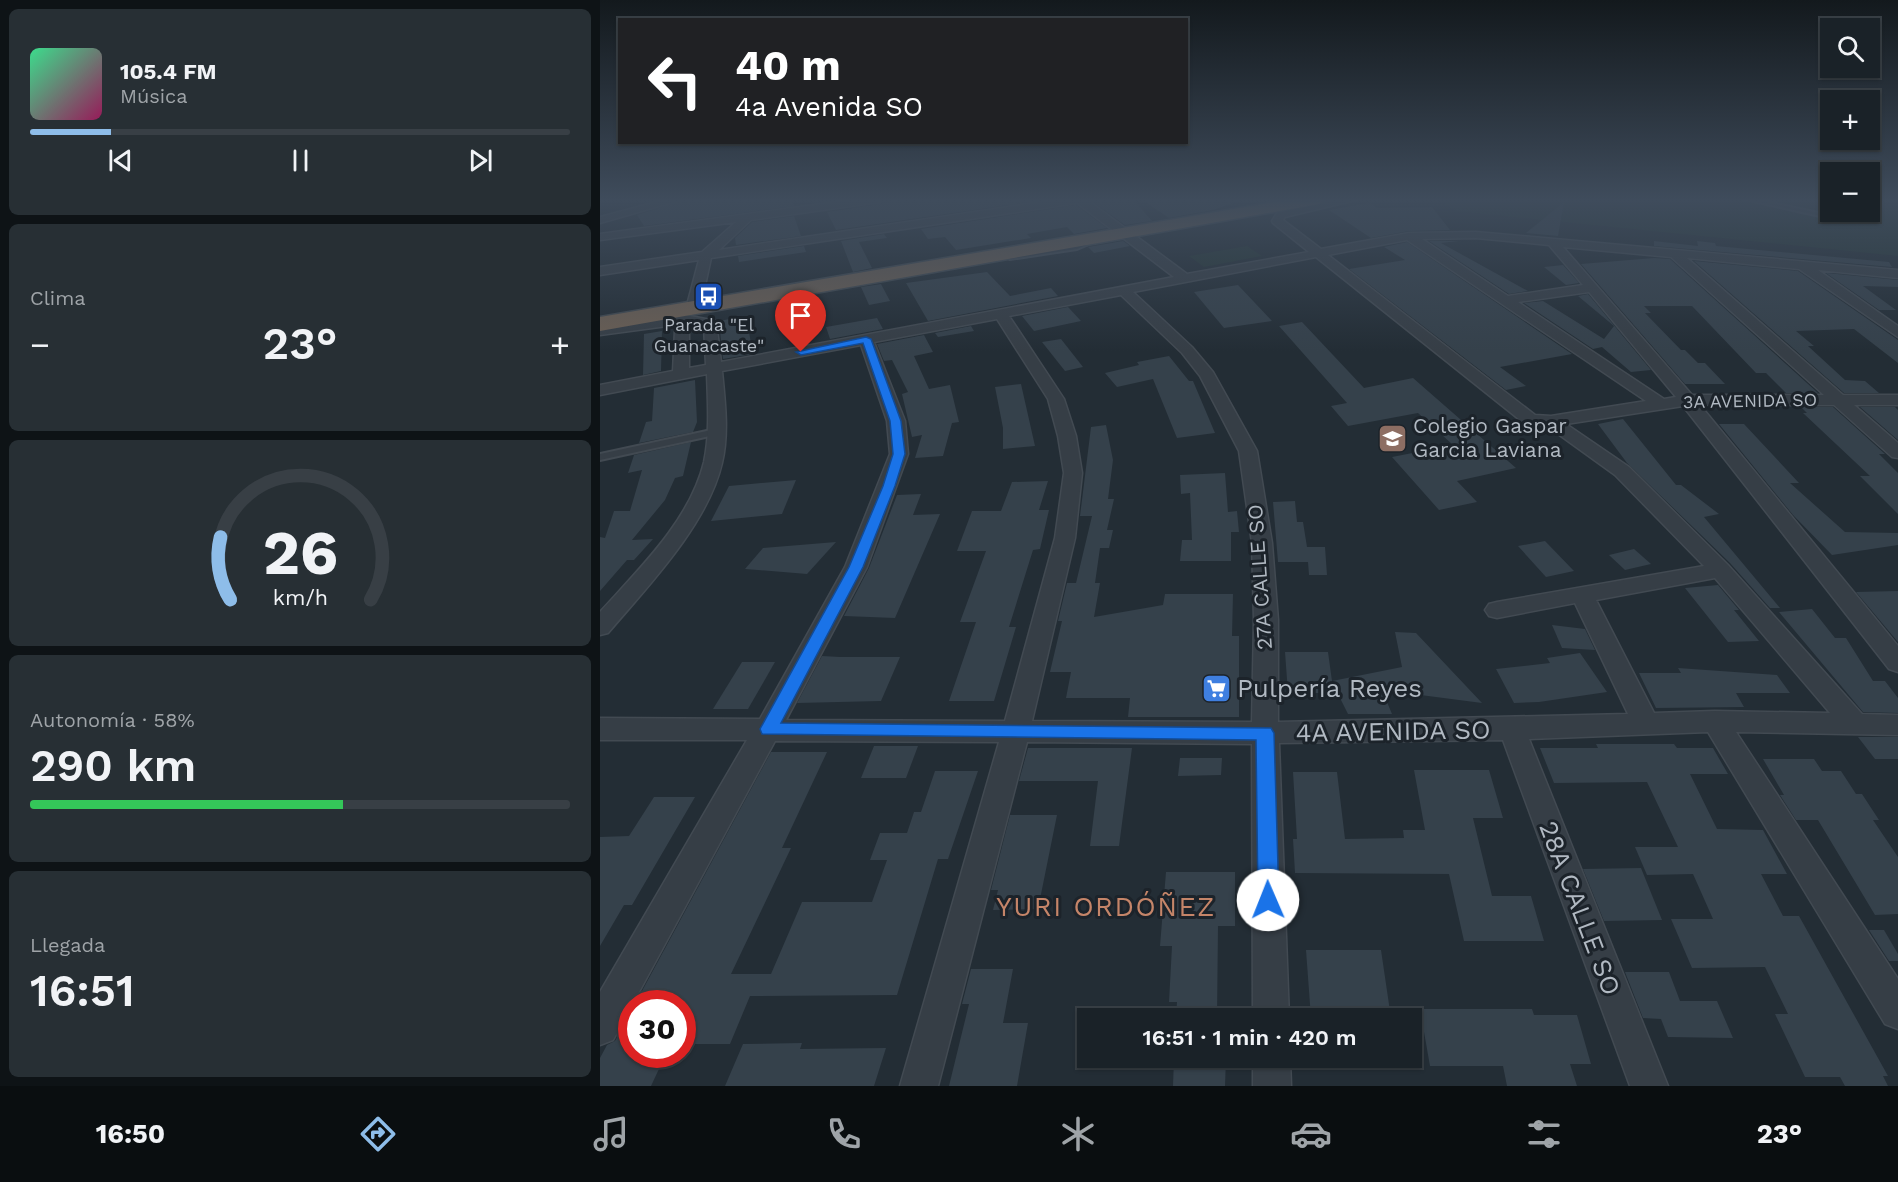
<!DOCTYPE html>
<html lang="es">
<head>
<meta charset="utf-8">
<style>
  body { margin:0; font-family:"Work Sans",sans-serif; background:#272f34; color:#f1f3f6; height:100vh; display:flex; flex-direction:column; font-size:22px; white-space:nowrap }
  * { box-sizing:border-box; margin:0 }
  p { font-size:20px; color:#9fa4a8 }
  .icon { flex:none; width:33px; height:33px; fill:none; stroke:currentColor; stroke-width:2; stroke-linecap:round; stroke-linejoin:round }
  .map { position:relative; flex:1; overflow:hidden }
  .drawer { display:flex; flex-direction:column; gap:9px; padding:9px; background:#0e1316; width:600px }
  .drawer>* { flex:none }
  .top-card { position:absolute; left:18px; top:18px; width:570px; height:126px; border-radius:0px; box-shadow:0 2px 4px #0004,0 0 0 2px #383f45; background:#202124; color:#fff; overflow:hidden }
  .controls { position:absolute; left:1220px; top:18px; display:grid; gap:12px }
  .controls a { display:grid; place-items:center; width:60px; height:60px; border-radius:0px; background:#1a2228; box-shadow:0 2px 4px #0004,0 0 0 2px #383f45; font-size:30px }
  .speed { position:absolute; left:18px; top:990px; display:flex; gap:12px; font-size:30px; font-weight:700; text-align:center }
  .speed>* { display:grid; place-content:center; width:78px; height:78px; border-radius:50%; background:#1a2228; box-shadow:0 2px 4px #0004,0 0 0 2px #383f45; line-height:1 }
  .speed .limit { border:9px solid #d22; background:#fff; color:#111 }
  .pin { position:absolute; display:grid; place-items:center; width:51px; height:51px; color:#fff; margin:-62px -26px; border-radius:50% 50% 50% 0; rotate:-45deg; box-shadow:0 0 6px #0007 }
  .pin .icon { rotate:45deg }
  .me { position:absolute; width:66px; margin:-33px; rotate:359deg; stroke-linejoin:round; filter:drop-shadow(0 0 4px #0008) }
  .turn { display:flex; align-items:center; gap:21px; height:126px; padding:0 18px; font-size:27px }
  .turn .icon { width:78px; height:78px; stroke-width:2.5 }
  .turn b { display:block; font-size:42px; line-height:51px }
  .big { font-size:45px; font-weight:600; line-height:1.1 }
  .drawer .card { flex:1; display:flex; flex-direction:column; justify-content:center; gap:9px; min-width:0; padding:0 21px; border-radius:9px; background:#272f34 }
  .drawer .dial { align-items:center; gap:0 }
  .dial svg { height:156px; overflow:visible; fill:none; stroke:#383f45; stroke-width:7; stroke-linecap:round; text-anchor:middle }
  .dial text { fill:#f1f3f6; stroke:none }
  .song { display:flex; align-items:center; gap:18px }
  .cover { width:72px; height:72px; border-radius:9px; background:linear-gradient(135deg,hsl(150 70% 55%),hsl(330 70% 35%)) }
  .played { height:6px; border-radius:3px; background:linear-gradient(90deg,#8ebde9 15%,#383f45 15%) }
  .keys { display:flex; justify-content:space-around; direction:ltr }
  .heat { display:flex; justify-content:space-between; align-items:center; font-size:33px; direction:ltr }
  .charge { height:9px; border-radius:4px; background:linear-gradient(90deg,#34c759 58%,#383f45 0) }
  .trip { position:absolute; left:477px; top:1008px; width:345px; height:60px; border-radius:0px; background:#1a2228; box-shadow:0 2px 4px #0004,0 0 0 2px #383f45; font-weight:600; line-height:60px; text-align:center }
  .tabs { display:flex; height:96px; justify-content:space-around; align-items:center; background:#0a0e10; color:#9fa4a8 }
  .tabs .icon { width:42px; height:42px }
  .tabs .on { color:#8ebde9 }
  .tabs b { font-size:27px; color:#f1f3f6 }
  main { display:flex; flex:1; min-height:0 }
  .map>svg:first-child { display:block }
  .green { fill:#253636 }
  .building { fill:#35414b }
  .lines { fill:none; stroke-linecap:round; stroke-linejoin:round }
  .lane-casing { stroke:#424a52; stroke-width:4 }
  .street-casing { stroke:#424a52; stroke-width:3 }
  .highway-casing { stroke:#414950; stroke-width:3 }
  .lane { fill:#363e46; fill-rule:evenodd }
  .street { fill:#363e46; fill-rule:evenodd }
  .highway { fill:#6b5f54; fill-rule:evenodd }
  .route { fill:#1a73e8; stroke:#114b97; stroke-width:1.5 }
  .labels { text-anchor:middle; stroke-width:6; stroke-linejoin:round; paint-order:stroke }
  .far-poi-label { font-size:18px; fill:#b1b9c2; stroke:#1c232a }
  .far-street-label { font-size:18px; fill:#b1b9c2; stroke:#1c232a }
  .poi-label { font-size:21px; fill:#b1b9c2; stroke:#1c232a; text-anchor:start }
  .street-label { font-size:21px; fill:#b1b9c2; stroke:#1c232a }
  .near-poi-label { font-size:26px; fill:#b1b9c2; stroke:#1c232a; text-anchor:start }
  .near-street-label { font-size:26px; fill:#b1b9c2; stroke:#1c232a }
  .near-neighbourhood-label { font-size:27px; letter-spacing:1.5px; fill:#c58569; stroke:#1c232a }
</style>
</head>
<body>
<main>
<section class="drawer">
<div class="card">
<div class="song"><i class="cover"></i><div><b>105.4 FM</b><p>Música</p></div></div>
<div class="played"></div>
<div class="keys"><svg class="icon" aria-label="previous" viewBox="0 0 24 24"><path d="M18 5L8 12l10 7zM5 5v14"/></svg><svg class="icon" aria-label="pause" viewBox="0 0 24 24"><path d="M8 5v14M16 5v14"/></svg><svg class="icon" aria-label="next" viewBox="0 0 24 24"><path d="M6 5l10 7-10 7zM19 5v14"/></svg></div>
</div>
<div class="card"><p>Clima</p>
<div class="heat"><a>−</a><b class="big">23°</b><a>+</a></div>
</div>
<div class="card dial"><svg viewBox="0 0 100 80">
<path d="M14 69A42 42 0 1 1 86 69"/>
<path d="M14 69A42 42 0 0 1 9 37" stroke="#8ebde9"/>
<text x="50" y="56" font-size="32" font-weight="700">26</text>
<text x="50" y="72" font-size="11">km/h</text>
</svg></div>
<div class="card"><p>Autonomía · 58%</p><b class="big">290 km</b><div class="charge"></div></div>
<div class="card"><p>Llegada</p><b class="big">16:51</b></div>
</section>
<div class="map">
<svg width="1298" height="1086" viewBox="0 0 1298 1086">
  <rect width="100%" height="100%" fill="#232d35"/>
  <g class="green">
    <path d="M838,199H1230V212H1269L1271,199L1298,209V256L856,211Z"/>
    <path d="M647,246L662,256L604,267L589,256Z"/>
  </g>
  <g class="building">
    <path d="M86,199H193L194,206L44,226L37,215Z"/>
    <path d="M296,199H448L236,230L227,212L280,204Z"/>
    <path d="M489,199H533L552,221L525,225Z"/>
    <path d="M541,199H638L639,201L613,210L569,218Z"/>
    <path d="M964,202L958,236L926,233Z"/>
    <path d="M769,203L778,208L832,207L850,230L809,231L771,238L729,210Z"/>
    <path d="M476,205L507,228L474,234L467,227L427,234L431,238L356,250L345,237L328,239L321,229Z"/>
    <path d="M194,216L201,236L136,245L135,238L152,222Z"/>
    <path d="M284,234L287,238L259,242L272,268L253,272L241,241Z"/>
    <path d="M523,241L530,246L494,253L488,247Z"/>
    <path d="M829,241H859L841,243L928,291L909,294Z"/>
    <path d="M1054,241L1098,246L1097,241L1115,243L1116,246L1289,262L1292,267L1054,246Z"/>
    <path d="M807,242L972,354L900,367L926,386L906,390L749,269L805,260L784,247Z"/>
    <path d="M204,246L206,252L139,262L138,256Z"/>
    <path d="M1054,258L1070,259L1218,393H1186L1166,373H1156L1092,306H1044L1051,313H1045L1081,350H1085L1098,363H1105L1125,384H1085L981,264Z"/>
    <path d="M1094,261L1198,271L1298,340V363L1254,329L1196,331L1214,346H1208L1245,380L1265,381L1279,393H1244Z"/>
    <path d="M963,265L979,283L966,285L944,267Z"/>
    <path d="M387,272L410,296L451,288L458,296L328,321L306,283Z"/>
    <path d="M1226,273L1298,280V287L1263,286L1296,310H1279Z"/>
    <path d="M281,284L290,301L269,305L261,287Z"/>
    <path d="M638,285L672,321L624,328L594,292Z"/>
    <path d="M988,294L1051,370L1031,372L1002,347L993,349L924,303L943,301L1004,339L1014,326L978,296Z"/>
    <path d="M468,307L481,321L434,331L422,316Z"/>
    <path d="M146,316L153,354L123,359L119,321Z"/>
    <path d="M277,318L283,329L230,339L226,327Z"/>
    <path d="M702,322L764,388L813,378L916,468L857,481L877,502L839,510L792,457L853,445L818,413L748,426L731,406L747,403L679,326Z"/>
    <path d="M371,326L374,331L338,337L335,333Z"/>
    <path d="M62,331L61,371L43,375L44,334Z"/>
    <path d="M324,335L333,352L314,356L329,389L350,385L359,422L352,423L343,456L315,458L322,435L312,437L302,394L308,392L292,360L284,361L277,344Z"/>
    <path d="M461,339L483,367L465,371L442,342Z"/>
    <path d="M569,356L589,381H593L615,433L577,438L553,379L517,387L505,373L539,365L537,362Z"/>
    <path d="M95,380L97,422L93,432L39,443L46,422L52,421L54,388Z"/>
    <path d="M421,384L435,446L403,449V428L395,387Z"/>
    <path d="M1201,407H1233L1285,454H1279L1298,473V514L1260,476H1270L1203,413H1207Z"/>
    <path d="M1260,407H1295L1298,410V440Z"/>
    <path d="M1023,419L1076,485H1081L1119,514L1104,517L1180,608H1170L1130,563L1027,463L998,424Z"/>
    <path d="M1119,424H1144L1199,483H1190L1245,532L1298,533V545L1232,555L1193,515Z"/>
    <path d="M506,425L513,460L508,499H514L507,530H513L509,548H500L495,583H500L494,617L563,605L565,594H633L632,636H639V717H528L530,698H466L471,672H450L462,621H458L467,583H476L492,516H480L491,427Z"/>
    <path d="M91,442L83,476L75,478L65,500L32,540L53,539L34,560H27L0,591V537L5,538L14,511H30L42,470L28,473L34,455Z"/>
    <path d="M625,473L628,512L637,511L639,532H631V561H580L582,540H592L590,493L581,494L580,475Z"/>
    <path d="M196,480L182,514L111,521L129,486Z"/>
    <path d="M448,481L439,510H449L440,549L433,550L409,627H416L394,701H349L376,622H360L386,551H357L372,511H401L412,482Z"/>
    <path d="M321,494L313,515L340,514L295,618L244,616L269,568L297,495Z"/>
    <path d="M695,501L697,522H703L707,547H725L727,575H709L708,562H678L673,502Z"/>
    <path d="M945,541L974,571L946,577L918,546Z"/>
    <path d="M236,542L207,574L145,569L163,548Z"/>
    <path d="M1034,549L1051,564L1025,570L1009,555Z"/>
    <path d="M1118,585L1139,610H1134L1159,641L1128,642L1085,588Z"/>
    <path d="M1298,591V642L1256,592Z"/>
    <path d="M1212,609L1235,638H1246L1273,681H1285L1298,698V713L1263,712L1179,612Z"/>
    <path d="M952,625L985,629L995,650L962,648Z"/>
    <path d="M795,632L816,633L882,703L782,690L792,714H748L733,684V693H688L685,652H728L732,681L802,667Z"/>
    <path d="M980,653L1007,692L939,702L914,703L896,669L950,663L947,658Z"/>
    <path d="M222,656L240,657H300L281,701L197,703Z"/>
    <path d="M142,662H175L148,709H113Z"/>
    <path d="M1078,668L1177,675L1190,693H1136L1144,707L1056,708L1039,673H1081Z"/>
    <path d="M1258,737H1298V759H1275Z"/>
    <path d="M996,744H1074L1077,748H1113L1128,774H1090L1117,829L1163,830L1187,874H1161L1183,916H1199L1288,1076H1283L1288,1086H1245L1240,1077H1205L1175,1014H1188L1165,967L1092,968L1071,919H1113L1093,874L1047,875L1035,847H1078L1047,782L954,783L940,748H998Z"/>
    <path d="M274,746H318L306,778H261Z"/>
    <path d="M428,748H532L519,846H490L498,781H419Z"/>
    <path d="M171,752H227L182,848H191L131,974H171L202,902H272L287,860H270L280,833H307L314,812H321L335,771H378L348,859H338L297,995L150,996L130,1044H82V1004H35Z"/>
    <path d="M580,758H622L621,775L578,776Z"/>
    <path d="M1163,759H1214L1222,771H1241L1256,794H1262L1279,820H1273L1298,857V914L1275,915L1218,820H1196L1180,795H1184Z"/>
    <path d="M814,770H889L903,818H873L892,896H931L944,941H864L849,874L695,873L693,839H697L693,772H737L745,839L804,838L803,830H825Z"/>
    <path d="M54,797H95L32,905H24L0,946V837L29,836Z"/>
    <path d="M410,815H457L438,909L393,910L398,890H391Z"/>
    <path d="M1041,868L1062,920L1004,921L983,869Z"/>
    <path d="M566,872H635V926H618L617,1018H576L577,1002H569L572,946H560Z"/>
    <path d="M1269,930H1284L1298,954V961H1289Z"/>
    <path d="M706,950H781L791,1018H711Z"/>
    <path d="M371,969H413L403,1023H428L417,1086H349L369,1004H362Z"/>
    <path d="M1025,972H1069L1080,1001H1117L1133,1038L1068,1037L1061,1019L1043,1018Z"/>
    <path d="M820,1009H932L934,1015H977L991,1064H970L977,1086H907L903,1066H830Z"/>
    <path d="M32,1011V1054H66L51,1086H0V1058L7,1045L15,1041Z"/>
    <path d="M202,1043L200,1049L286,1048L274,1086H125L143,1044Z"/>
    <path d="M574,1058H626L625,1086H573Z"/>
  </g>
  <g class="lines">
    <defs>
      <g id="lane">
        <path d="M1144,199H1153L1223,214L1220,216Z"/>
        <path d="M491,239L493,240V242L477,249L410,259L407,257L476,245Z"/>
        <path d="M116,429L119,430V434L0,460V454Z"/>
      </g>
      <g id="street">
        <path d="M68,199H84L0,223V217Z"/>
        <path d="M259,199H285L280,202L151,220L119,250L462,199H486L587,274L709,252L673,223L672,221L677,213L742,199H760L685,217L683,220L721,249L809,233L876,232L1298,270V278L1218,270L1298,326V337L1199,269L1087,258L1243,395H1298V405H1254L1298,443V458L1292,457L1234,405H1100L1298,646V672L1289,669L1083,406L966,424L1029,467L1128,565L1262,714L1298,715V735L1136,732L1298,979V1029L1285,1024L1108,732L929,739L1068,1086H1030L903,740L679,743L689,1018H653L652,744L427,742L338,1086H300L399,742L175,741L13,1040L0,1045V992L147,740H0V718L160,719L245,567L290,454L287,421L261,345L122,371C125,401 129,434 122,463C108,524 48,586 8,633L0,635V612C39,569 90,520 104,462C110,434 108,403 107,374L0,395V385L73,371L75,330L82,324L0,335V327L85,315L116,321L121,362L574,277L477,203L111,258L100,309L93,313L86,309L99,260L0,275V267L102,252L136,222L0,240V234ZM876,238L949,245L983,285L908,296L822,239ZM807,240L1046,401L951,416L935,415L728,255ZM963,247L1071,257L1224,395H1092ZM716,257L925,424L947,426L1015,475L1104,566L897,602L889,604L885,610L889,616L897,618L975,603L1028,714L678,722V620L672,543L657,451L613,372L592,347L533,292ZM989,292L1076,397L1064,399L918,302ZM521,295L582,353L600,376L639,451L652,543L654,620L652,722L432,721L475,538L482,473L476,436L464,399L409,316ZM397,319L448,399L458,436L464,473L455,538L405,721L186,720L267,567L308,454L305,421L274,342ZM98,326L104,327L106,365L89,368V332ZM1115,578L1230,713L1115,711L1054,713L996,600Z"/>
        <path d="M653,1058H690L691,1086H653Z"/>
      </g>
      <path id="highway" d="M692,199H727L719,204L0,331V317Z"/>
    </defs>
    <use href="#lane" class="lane-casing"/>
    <use href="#street" class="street-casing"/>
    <use href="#highway" class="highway-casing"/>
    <use href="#lane" class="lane"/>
    <use href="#street" class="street"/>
    <use href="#highway" class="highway"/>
  </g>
  <linearGradient id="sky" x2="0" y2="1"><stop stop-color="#13191d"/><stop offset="0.57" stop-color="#3f4c5c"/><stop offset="1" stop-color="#3f4c5c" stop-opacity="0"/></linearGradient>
  <rect width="1298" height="351" fill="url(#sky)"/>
  <path class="route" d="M266,337L271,339L301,421L305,454L295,486L263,567L181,723L671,728L674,733L679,900L676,907L668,909L661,907L658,900L656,740L162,734L160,729L249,567L283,486L293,454L290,421L263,343L201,355L196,352Z"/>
  <defs>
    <symbol id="bus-square" viewBox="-11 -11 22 22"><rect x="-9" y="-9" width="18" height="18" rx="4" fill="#1a4fb4" stroke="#1c232a"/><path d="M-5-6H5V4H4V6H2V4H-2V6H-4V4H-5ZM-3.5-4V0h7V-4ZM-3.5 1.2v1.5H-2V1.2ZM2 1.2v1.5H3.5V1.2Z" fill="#fff"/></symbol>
    <symbol id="university-square" viewBox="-11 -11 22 22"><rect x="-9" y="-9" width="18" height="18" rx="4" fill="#8d6e63" stroke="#1c232a"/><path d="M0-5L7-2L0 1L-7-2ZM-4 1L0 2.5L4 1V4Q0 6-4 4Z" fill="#fff"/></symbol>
    <symbol id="supermarket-square" viewBox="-11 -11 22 22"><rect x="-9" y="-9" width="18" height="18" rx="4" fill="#3f7fe0" stroke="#1c232a"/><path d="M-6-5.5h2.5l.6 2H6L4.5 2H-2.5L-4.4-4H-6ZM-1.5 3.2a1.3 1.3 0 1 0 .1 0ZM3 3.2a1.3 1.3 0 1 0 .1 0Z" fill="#fff"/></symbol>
  </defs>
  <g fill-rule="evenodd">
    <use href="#bus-square" x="92" y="280" width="33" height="33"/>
    <use href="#university-square" x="776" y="422" width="33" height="33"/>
    <use href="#supermarket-square" x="600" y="672" width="33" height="33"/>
  </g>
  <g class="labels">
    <g class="far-poi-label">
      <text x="109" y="331">Parada "El<tspan x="109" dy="21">Guanacaste"</tspan></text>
    </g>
    <g class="far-street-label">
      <text transform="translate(1150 401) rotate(-1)" y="6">3A AVENIDA SO</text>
    </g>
    <g class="poi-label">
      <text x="813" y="433">Colegio Gaspar<tspan x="813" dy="24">Garcia Laviana</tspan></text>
    </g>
    <g class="street-label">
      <text transform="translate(660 577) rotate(-94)" y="7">27A CALLE SO</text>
    </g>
    <g class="near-poi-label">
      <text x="637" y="697">Pulpería Reyes</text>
    </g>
    <g class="near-street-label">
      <text transform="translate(793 731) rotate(-1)" y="9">4A AVENIDA SO</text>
      <text transform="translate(980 908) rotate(69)" y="9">28A CALLE SO</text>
    </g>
    <g class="near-neighbourhood-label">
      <text x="506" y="916">YURI ORDÓÑEZ</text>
    </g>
  </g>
</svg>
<div class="controls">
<a><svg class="icon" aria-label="search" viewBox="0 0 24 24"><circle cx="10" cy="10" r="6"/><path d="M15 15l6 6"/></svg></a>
<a>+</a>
<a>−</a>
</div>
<div class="speed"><div class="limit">30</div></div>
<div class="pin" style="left:201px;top:352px;background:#d93025"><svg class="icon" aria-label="arrive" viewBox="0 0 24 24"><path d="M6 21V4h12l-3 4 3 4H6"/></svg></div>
<svg class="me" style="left:668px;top:900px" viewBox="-20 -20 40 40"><circle r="19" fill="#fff"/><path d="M0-13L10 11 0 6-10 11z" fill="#1a73e8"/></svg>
<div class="trip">16:51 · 1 min · 420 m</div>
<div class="top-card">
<div class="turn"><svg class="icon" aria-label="left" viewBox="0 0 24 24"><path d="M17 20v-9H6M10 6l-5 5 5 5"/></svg><div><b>40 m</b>4a Avenida SO</div></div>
</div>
</div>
</main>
<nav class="tabs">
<b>16:50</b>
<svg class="icon on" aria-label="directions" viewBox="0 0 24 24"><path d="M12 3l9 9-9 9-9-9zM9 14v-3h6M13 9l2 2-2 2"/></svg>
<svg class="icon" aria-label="music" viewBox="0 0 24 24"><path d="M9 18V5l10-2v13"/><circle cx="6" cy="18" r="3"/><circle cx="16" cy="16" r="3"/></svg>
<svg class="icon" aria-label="phone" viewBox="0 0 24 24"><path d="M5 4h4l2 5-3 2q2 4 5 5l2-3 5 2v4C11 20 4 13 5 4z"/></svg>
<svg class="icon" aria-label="climate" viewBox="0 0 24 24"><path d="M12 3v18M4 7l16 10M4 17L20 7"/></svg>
<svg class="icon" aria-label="car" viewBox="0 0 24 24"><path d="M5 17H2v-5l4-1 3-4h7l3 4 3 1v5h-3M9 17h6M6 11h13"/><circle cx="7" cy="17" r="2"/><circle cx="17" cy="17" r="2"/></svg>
<svg class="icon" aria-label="filters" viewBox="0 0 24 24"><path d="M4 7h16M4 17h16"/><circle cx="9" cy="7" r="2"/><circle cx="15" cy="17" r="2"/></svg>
<b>23°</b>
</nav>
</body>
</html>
